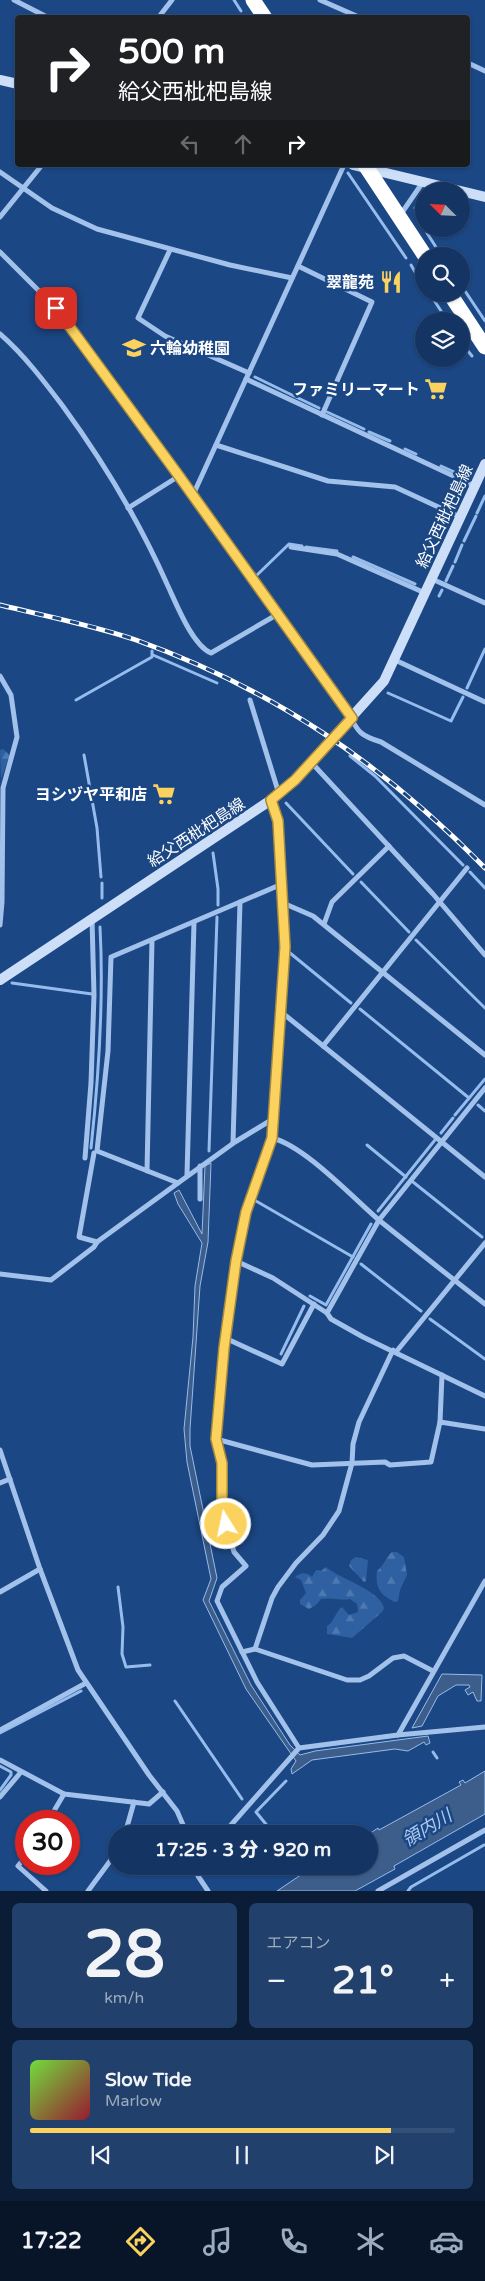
<!DOCTYPE html>
<html lang="ja">
<head>
<meta charset="utf-8">
<style>
  body { margin:0; font-family:"Varela Round","Noto Sans JP",sans-serif; background:#21406c; color:#f1f3f6; height:100vh; display:flex; flex-direction:column; font-size:19px; white-space:nowrap }
  * { box-sizing:border-box; margin:0 }
  p { font-size:16px; color:#9dabbe }
  .icon { flex:none; width:28px; height:28px; fill:none; stroke:currentColor; stroke-width:2; stroke-linecap:round; stroke-linejoin:round }
  .map { position:relative; height:1891px; overflow:hidden }
  .details { display:flex; flex-direction:column; gap:12px; padding:12px; background:#0b1d36; flex:1 }
  .details>* { flex:none }
  .hud { position:absolute; left:15px; top:15px; width:455px; height:152px; border-radius:5px; box-shadow:0 1px 4px #0004,0 0 0 1px #335078; background:#202124; color:#fff; overflow:hidden }
  .needle { width:32px; rotate:294deg }
  .buttons { position:absolute; left:415px; top:182px; display:grid; gap:10px }
  .buttons a { display:grid; place-items:center; width:55px; height:55px; border-radius:50%; background:#143563; box-shadow:0 1px 4px #0004,0 0 0 1px #335078; font-size:25px }
  .speed { position:absolute; left:15px; top:1810px; display:flex; gap:10px; font-size:25px; font-weight:700; text-align:center }
  .speed>* { display:grid; place-content:center; width:65px; height:65px; border-radius:50%; background:#143563; box-shadow:0 1px 4px #0004,0 0 0 1px #335078; line-height:1 }
  .speed .limit { border:8px solid #d22; background:#fff; color:#111 }
  .pin { position:absolute; display:grid; place-items:center; width:42px; height:42px; color:#fff; margin:-21px; border-radius:10px; box-shadow:0 2px 8px #0006 }
  .me { position:absolute; width:55px; margin:-28px; rotate:350deg; stroke-linejoin:round; filter:drop-shadow(0 0 4px #0008) }
  .turn { display:flex; align-items:center; gap:18px; height:105px; padding:0 20px; font-size:22px }
  .turn .icon { width:65px; height:65px; stroke-width:2.5 }
  .turn b { display:block; font-size:35px; line-height:42px }
  .lanes { display:flex; align-items:center; height:48px; padding:0 20px; background:#0003; justify-content:center; gap:25px; direction:ltr }
  .lanes .off { opacity:.35 }
  .big { font-size:38px; font-weight:800; line-height:1.1 }
  .details .widget { flex:1; display:flex; flex-direction:column; justify-content:center; gap:8px; min-width:0; padding:0 18px; border-radius:8px; background:#21406c }
  .details .dial { align-items:center; gap:0 }
  .dial b { font-size:65px; line-height:1 }
  .song { display:flex; align-items:center; gap:15px }
  .cover { width:60px; height:60px; border-radius:8px; background:linear-gradient(135deg,hsl(100 70% 55%),hsl(350 70% 35%)) }
  .played { height:5px; border-radius:2px; background:linear-gradient(90deg,#fcd25e 85%,#335078 85%) }
  .keys { display:flex; justify-content:space-around; direction:ltr }
  .heat { display:flex; justify-content:space-between; align-items:center; font-size:28px; direction:ltr }
  .details .tiles { flex:1; display:grid; gap:12px; grid-template-columns:1fr 1fr }
  .widget:last-child { grid-column:span 2 }
  .trip { position:absolute; left:108px; top:1825px; width:270px; height:50px; border-radius:25px; background:#143563; box-shadow:0 1px 4px #0004,0 0 0 1px #335078; font-weight:800; line-height:50px; text-align:center }
  .tabs { display:flex; height:80px; justify-content:space-around; align-items:center; background:#081528; color:#9dabbe }
  .tabs .icon { width:35px; height:35px }
  .tabs .selected { color:#fcd25e }
  .tabs b { font-size:22px; color:#f1f3f6 }
  .map>svg:first-child { display:block }
  .forest { fill:url(#forest-firs) }
  .water { fill:#3d5e8b; stroke:#95bced }
  .lines { fill:none; stroke-linecap:round; stroke-linejoin:round }
  .stream { stroke:#95bced; stroke-width:3 }
  .street { stroke:#a2c1eb; stroke-width:5 }
  .secondary { stroke:#cddff8; stroke-width:10 }
  .highway { stroke:#fff; stroke-width:15 }
  .rail-casing { stroke:#fff; stroke-width:5 }
  .rail { stroke:#1b4784; stroke-width:3; stroke-dasharray:9; stroke-linecap:butt }
  .route-casing { stroke:#a4883d; stroke-width:12 }
  .route { stroke:#fcd25e; stroke-width:9 }
  .labels { text-anchor:middle; stroke-width:5; stroke-linejoin:round; paint-order:stroke }
  .poi-label { font-size:16px; font-weight:bold; fill:#fff; stroke:#1b4784; text-anchor:end }
  .street-label { font-size:16px; fill:#fff; stroke:#1b4784 }
  .water-label { font-size:18px; font-style:italic; fill:#adcbf3; stroke:#1b4784 }
</style>
</head>
<body>
<div class="map">
<svg width="485" height="1891" viewBox="0 0 485 1891">
  <defs>
    <pattern id="forest-firs" width="22" height="20" patternUnits="userSpaceOnUse" patternTransform="scale(1.25)"><rect width="22" height="20" fill="#2e60a2"/><path d="M5 1l3.5 6h-7zM16 11l3.5 6h-7z" fill="#4d78b0"/></pattern>
  </defs>
  <rect width="100%" height="100%" fill="#1b4784"/>
  <g class="forest">
    <path d="M3,749L10,755L1,779L0,750Z"/>
    <path d="M392,1552H397L404,1557L407,1575L400,1590L398,1601L395,1602C380,1595 375,1588 377,1571C384,1565 386,1557 392,1552Z"/>
    <path d="M356,1557L368,1560L366,1581L364,1582L349,1566L351,1560Z"/>
    <path d="M326,1567C340,1579 380,1590 384,1608L382,1612L352,1638L327,1634V1626C335,1621 335,1612 342,1607L349,1615L358,1612L357,1604L350,1599C340,1601 332,1597 321,1599L316,1605L309,1609L300,1604V1600L306,1593L301,1580L295,1577C301,1572 306,1572 312,1577L316,1570L321,1571Z"/>
  </g>
  <g class="water">
    <path d="M211,1163L208,1242L200,1286L190,1429V1446L217,1578L209,1601L251,1685L290,1745L300,1755L315,1751L428,1736L430,1743L426,1745L424,1742L408,1751L395,1749L312,1760L292,1774L291,1769L296,1761L246,1689L203,1600L211,1579L187,1462L184,1429L193,1337L195,1286L202,1243L178,1204L174,1193L179,1190L202,1234L205,1166Z"/>
    <path d="M442,1674L482,1675L481,1701H477L473,1692L468,1695L465,1690L470,1687L469,1685H456L438,1696L422,1726L412,1728Z"/>
    <path d="M485,1771V1814L394,1866L395,1869L355,1891H277L314,1866H369V1834L378,1828L379,1830L461,1785L459,1782L463,1780L465,1783Z"/>
  </g>
  <g class="lines">
    <g class="stream">
      <path d="M234,0L241,11"/>
      <path d="M348,173L406,258"/>
      <path d="M421,225L415,208L424,193"/>
      <path d="M427,233L441,255"/>
      <path d="M411,265L418,277"/>
      <path d="M461,285L485,321"/>
      <path d="M430,294L443,314"/>
      <path d="M447,319L448,321"/>
      <path d="M461,341L463,344"/>
      <path d="M468,351L472,356"/>
      <path d="M255,377L294,396"/>
      <path d="M296,397L319,408"/>
      <path d="M327,412L364,429"/>
      <path d="M369,432L390,441"/>
      <path d="M405,449L416,454"/>
      <path d="M441,466L461,475"/>
      <path d="M477,513L485,496"/>
      <path d="M464,541L476,516"/>
      <path d="M306,547L337,551"/>
      <path d="M353,557L415,584"/>
      <path d="M455,562L462,545"/>
      <path d="M257,575L289,544L302,546"/>
      <path d="M446,581L453,566"/>
      <path d="M439,596L442,590"/>
      <path d="M153,655L217,683"/>
      <path d="M467,688L485,649"/>
      <path d="M388,693L451,721L463,697"/>
      <path d="M76,700L152,657V651"/>
      <path d="M84,755L97,828L101,877"/>
      <path d="M350,756L375,776L463,865"/>
      <path d="M286,803L353,874"/>
      <path d="M213,853L218,889V905"/>
      <path d="M470,872L485,888"/>
      <path d="M361,882L409,932"/>
      <path d="M102,883V898"/>
      <path d="M416,940L485,1008"/>
      <path d="M290,953L351,1003"/>
      <path d="M12,983L92,994"/>
      <path d="M360,1009L469,1098"/>
      <path d="M478,1105L485,1111"/>
      <path d="M455,1115L485,1079"/>
      <path d="M441,1133L453,1118"/>
      <path d="M367,1145L406,1177"/>
      <path d="M91,1148C99,1074 104,1001 100,927"/>
      <path d="M209,1151L217,917"/>
      <path d="M413,1182L482,1237"/>
      <path d="M256,1201L353,1257"/>
      <path d="M378,1211L435,1140"/>
      <path d="M361,1264L421,1311"/>
      <path d="M310,1296L326,1305L371,1224"/>
      <path d="M430,1319L485,1359"/>
      <path d="M281,1354L304,1306"/>
      <path d="M118,1587L123,1627L122,1654L126,1667L150,1665"/>
      <path d="M175,1701L242,1799"/>
      <path d="M0,1733L81,1691"/>
      <path d="M433,1752L437,1758"/>
      <path d="M0,1766L11,1772V1775L0,1790"/>
      <path d="M274,1834L256,1812L286,1781"/>
      <path d="M408,1891L411,1887L484,1845"/>
    </g>
    <g class="street">
      <path d="M14,0L49,18"/>
      <path d="M320,0L361,18"/>
      <path d="M158,18L172,0"/>
      <path d="M468,63L485,71"/>
      <path d="M0,172L52,208L97,229L230,265L292,278"/>
      <path d="M401,214L423,182"/>
      <path d="M0,217L42,165"/>
      <path d="M170,250L138,318L165,336L249,373"/>
      <path d="M0,252L56,308L344,706C358,728 354,734 381,742L485,805"/>
      <path d="M298,266L372,302L322,415"/>
      <path d="M0,334C24,355 43,380 62,405C103,461 139,521 167,584C176,603 192,645 211,653L278,614"/>
      <path d="M246,379L475,486"/>
      <path d="M216,445L328,481L395,487L460,517"/>
      <path d="M193,495L344,165"/>
      <path d="M128,508L179,476"/>
      <path d="M291,547L337,554L425,593"/>
      <path d="M432,579L485,603"/>
      <path d="M395,660L485,702"/>
      <path d="M0,676L11,695L17,737L3,788L2,902L0,925"/>
      <path d="M250,700L279,794"/>
      <path d="M311,762L433,894L485,955"/>
      <path d="M271,800L278,821L285,947L272,1138L246,1213L236,1261L224,1348L216,1439L222,1463V1511L234,1552L246,1566L222,1587L217,1601L257,1682L299,1748"/>
      <path d="M283,903L313,916L485,1055"/>
      <path d="M324,924L332,902L389,846"/>
      <path d="M280,1011L485,1177"/>
      <path d="M323,1046L467,868"/>
      <path d="M273,1119L235,1142L178,1183L97,1151L108,1051L111,957L282,884"/>
      <path d="M272,1138C305,1146 353,1198 380,1221C415,1249 450,1277 485,1304"/>
      <path d="M233,1143L240,902"/>
      <path d="M94,1153L79,1237L97,1242"/>
      <path d="M85,1158L91,1083L94,995L92,919"/>
      <path d="M147,1171L152,940"/>
      <path d="M187,1175L194,922"/>
      <path d="M200,1199V1166"/>
      <path d="M236,1261L273,1278L327,1313L331,1319L363,1337L485,1396"/>
      <path d="M0,1274L51,1280L94,1247L97,1242L178,1183"/>
      <path d="M327,1313L379,1220L485,1088"/>
      <path d="M225,1338L282,1364L314,1304"/>
      <path d="M396,1352L485,1243"/>
      <path d="M440,1422L442,1375"/>
      <path d="M216,1439L312,1465L385,1462L390,1465L431,1462L440,1422L485,1429"/>
      <path d="M0,1450L40,1569L78,1670L149,1775L177,1811L187,1834"/>
      <path d="M0,1483L10,1479"/>
      <path d="M0,1592L40,1569"/>
      <path d="M255,1649L272,1598L278,1587L296,1563L323,1535L339,1511L352,1463L353,1444L359,1422L393,1350"/>
      <path d="M242,1652L255,1649L347,1680H360L369,1676L393,1658L404,1656L433,1671"/>
      <path d="M0,1730L86,1683"/>
      <path d="M398,1735L485,1727"/>
      <path d="M0,1760L64,1794L149,1804L163,1792"/>
      <path d="M0,1797L21,1772"/>
      <path d="M48,1821L64,1794"/>
      <path d="M125,1834L134,1802"/>
      <path d="M223,1834L299,1748L398,1735L485,1581"/>
      <path d="M26,1856L18,1866L46,1891"/>
      <path d="M196,1866L198,1876L208,1891"/>
      <path d="M88,1891L116,1853"/>
      <path d="M378,1891L485,1830"/>
    </g>
    <g class="secondary">
      <path d="M0,80L18,84"/>
      <path d="M353,165L485,197"/>
      <path d="M0,980L271,800L295,780L384,681L485,464"/>
    </g>
    <g class="highway">
      <path d="M253,0L265,18"/>
      <path d="M365,165L425,256"/>
      <path d="M450,294L485,347"/>
    </g>
    <defs>
      <path id="rail" d="M0,605C45,616 92,625 136,640C273,689 383,764 485,868"/>
    </defs>
    <use href="#rail" class="rail-casing"/>
    <use href="#rail" class="rail"/>
  </g>
  <g class="lines">
    <defs>
      <path id="route" d="M56,308L179,476L352,718L295,780L271,800L278,821L285,947L272,1138L246,1212L236,1261L224,1348L216,1439L222,1463V1511L226,1524"/>
    </defs>
    <use href="#route" class="route-casing"/>
    <use href="#route" class="route"/>
  </g>
  <defs>
    <symbol id="restaurant-bare" viewBox="-9 -9 18 18"><path d="M-5-6h1v4h1v-4h1v4h1v-4h1v5L-1.5 .5V6h-2V.5L-5-1ZM5-6V6H3V1.5H1.5Q1.5-4 5-6Z" fill="#fcd25e" stroke="#1b4784" stroke-width="2.5" paint-order="stroke"/></symbol>
    <symbol id="school-bare" viewBox="-9 -9 18 18"><path d="M0-5L7-2L0 1L-7-2ZM-4 1L0 2.5L4 1V4Q0 6-4 4Z" fill="#fcd25e" stroke="#1b4784" stroke-width="2.5" paint-order="stroke"/></symbol>
    <symbol id="supermarket-bare" viewBox="-9 -9 18 18"><path d="M-6-5.5h2.5l.6 2H6L4.5 2H-2.5L-4.4-4H-6ZM-1.5 3.2a1.3 1.3 0 1 0 .1 0ZM3 3.2a1.3 1.3 0 1 0 .1 0Z" fill="#fcd25e" stroke="#1b4784" stroke-width="2.5" paint-order="stroke"/></symbol>
  </defs>
  <g fill-rule="evenodd">
    <use href="#restaurant-bare" x="375" y="266" width="32" height="32"/>
    <use href="#school-bare" x="118" y="332" width="32" height="32"/>
    <use href="#supermarket-bare" x="420" y="373" width="32" height="32"/>
    <use href="#supermarket-bare" x="148" y="778" width="32" height="32"/>
  </g>
  <g class="labels">
    <g class="poi-label">
      <text x="374" y="288">翠龍苑</text>
      <text x="150" y="354" text-anchor="start">六輪幼稚園</text>
      <text x="420" y="395">ファミリーマート</text>
      <text x="147" y="800">ヨシヅヤ平和店</text>
    </g>
    <g class="street-label">
      <text transform="translate(444 516) rotate(-65)" y="6">給父西枇杷島線</text>
      <text transform="translate(196 832) rotate(-33)" y="6">給父西枇杷島線</text>
    </g>
    <g class="water-label">
      <text transform="translate(427 1828) rotate(-31)" y="6">領内川</text>
    </g>
  </g>
</svg>
<div class="buttons">
<a><svg class="needle" viewBox="-14 -14 28 28"><path d="M0-13l5 13h-10z" fill="#e53935"/><path d="M0 13l5-13h-10z" fill="#9dabbe"/></svg></a>
<a><svg class="icon" aria-label="search" viewBox="0 0 24 24"><circle cx="10" cy="10" r="6"/><path d="M15 15l6 6"/></svg></a>
<a><svg class="icon" aria-label="layers" viewBox="0 0 24 24"><path d="M12 4l9 5-9 5-9-5zM3 14l9 5 9-5"/></svg></a>
</div>
<div class="speed"><div class="limit">30</div></div>
<div class="pin" style="left:56px;top:308px;background:#d93025"><svg class="icon" aria-label="arrive" viewBox="0 0 24 24"><path d="M6 21V4h12l-3 4 3 4H6"/></svg></div>
<svg class="me" style="left:226px;top:1524px" viewBox="-20 -20 40 40"><circle r="17" fill="#fcd25e" stroke="#fff" stroke-width="3"/><path d="M0-11L8 9 0 5-8 9z" fill="#fff"/></svg>
<div class="trip">17:25 · 3 分 · 920 m</div>
<div class="hud">
<div class="turn"><svg class="icon" aria-label="right" viewBox="0 0 24 24"><path d="M7 20v-9h11M14 6l5 5-5 5"/></svg><div><b>500 m</b>給父西枇杷島線</div></div>
<div class="lanes"><svg class="icon off" aria-label="left" viewBox="0 0 24 24"><path d="M17 20v-9H6M10 6l-5 5 5 5"/></svg><svg class="icon off" aria-label="ahead" viewBox="0 0 24 24"><path d="M12 20V5M6 11l6-6 6 6"/></svg><svg class="icon" aria-label="right" viewBox="0 0 24 24"><path d="M7 20v-9h11M14 6l5 5-5 5"/></svg></div>
</div>
</div>
<section class="details">
<div class="tiles">
<div class="widget dial"><b>28</b><p>km/h</p></div>
<div class="widget"><p>エアコン</p>
<div class="heat"><a>−</a><b class="big">21°</b><a>+</a></div>
</div>
<div class="widget">
<div class="song"><i class="cover"></i><div><b>Slow Tide</b><p>Marlow</p></div></div>
<div class="played"></div>
<div class="keys"><svg class="icon" aria-label="previous" viewBox="0 0 24 24"><path d="M18 5L8 12l10 7zM5 5v14"/></svg><svg class="icon" aria-label="pause" viewBox="0 0 24 24"><path d="M8 5v14M16 5v14"/></svg><svg class="icon" aria-label="next" viewBox="0 0 24 24"><path d="M6 5l10 7-10 7zM19 5v14"/></svg></div>
</div>
</div>
</section>
<nav class="tabs">
<b>17:22</b>
<svg class="icon selected" aria-label="directions" viewBox="0 0 24 24"><path d="M12 3l9 9-9 9-9-9zM9 14v-3h6M13 9l2 2-2 2"/></svg>
<svg class="icon" aria-label="music" viewBox="0 0 24 24"><path d="M9 18V5l10-2v13"/><circle cx="6" cy="18" r="3"/><circle cx="16" cy="16" r="3"/></svg>
<svg class="icon" aria-label="phone" viewBox="0 0 24 24"><path d="M5 4h4l2 5-3 2q2 4 5 5l2-3 5 2v4C11 20 4 13 5 4z"/></svg>
<svg class="icon" aria-label="climate" viewBox="0 0 24 24"><path d="M12 3v18M4 7l16 10M4 17L20 7"/></svg>
<svg class="icon" aria-label="car" viewBox="0 0 24 24"><path d="M5 17H2v-5l4-1 3-4h7l3 4 3 1v5h-3M9 17h6M6 11h13"/><circle cx="7" cy="17" r="2"/><circle cx="17" cy="17" r="2"/></svg>
</nav>
</body>
</html>
